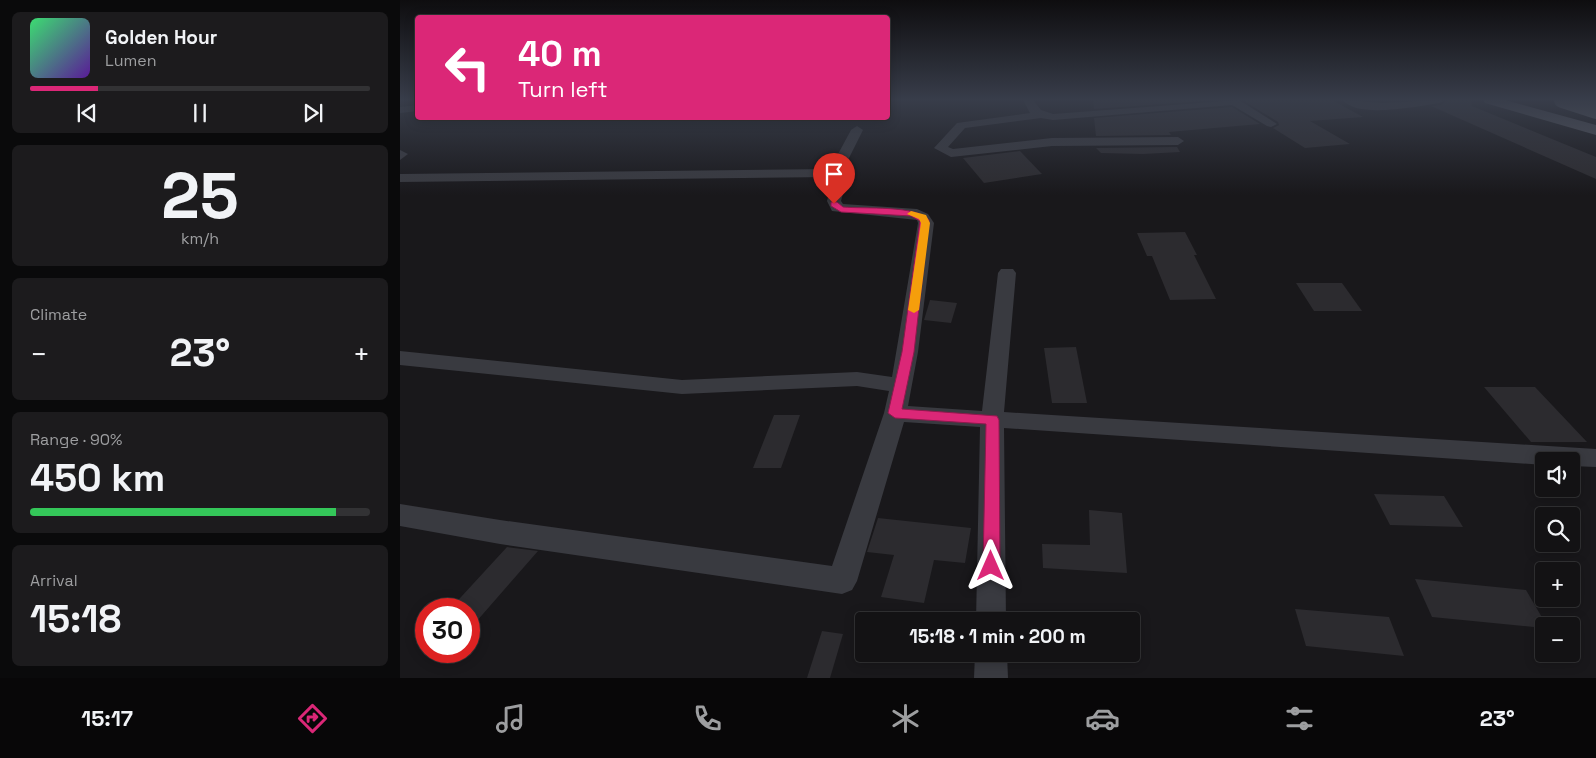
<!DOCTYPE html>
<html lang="en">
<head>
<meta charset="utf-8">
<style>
  body { margin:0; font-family:"Space Grotesk",sans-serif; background:#1c1b1d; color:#f1f3f6; height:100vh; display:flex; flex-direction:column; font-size:19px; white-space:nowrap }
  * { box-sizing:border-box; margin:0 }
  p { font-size:16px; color:#9d9ea0 }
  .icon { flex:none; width:28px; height:28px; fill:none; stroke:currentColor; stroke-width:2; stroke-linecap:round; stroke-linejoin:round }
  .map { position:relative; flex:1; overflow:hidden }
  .details { display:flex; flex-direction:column; gap:12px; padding:12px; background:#0a0a0b; width:400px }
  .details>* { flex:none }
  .banner { position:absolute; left:15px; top:15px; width:475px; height:105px; border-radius:5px; box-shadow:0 2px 12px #0003,0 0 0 1px #323234; background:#db2777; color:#fff; overflow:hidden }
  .controls { position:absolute; left:1135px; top:452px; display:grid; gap:10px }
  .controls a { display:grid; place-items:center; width:45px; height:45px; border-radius:5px; background:#131214; box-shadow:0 2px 12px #0003,0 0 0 1px #323234; font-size:25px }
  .speed { position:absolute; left:15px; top:598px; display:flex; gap:10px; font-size:25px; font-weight:700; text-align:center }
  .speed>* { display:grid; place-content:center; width:65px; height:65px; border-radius:50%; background:#131214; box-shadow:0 2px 12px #0003,0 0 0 1px #323234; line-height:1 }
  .speed .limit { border:8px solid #d22; background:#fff; color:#111 }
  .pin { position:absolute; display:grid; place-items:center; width:42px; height:42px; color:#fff; margin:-51px -21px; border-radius:50% 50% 50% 0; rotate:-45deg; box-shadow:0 0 5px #0007 }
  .pin .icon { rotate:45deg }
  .me { position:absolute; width:55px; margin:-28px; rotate:0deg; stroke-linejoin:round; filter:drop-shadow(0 0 4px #0008) }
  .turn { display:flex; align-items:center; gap:18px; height:105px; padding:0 20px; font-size:22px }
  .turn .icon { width:65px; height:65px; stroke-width:2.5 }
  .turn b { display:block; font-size:35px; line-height:42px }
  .big { font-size:38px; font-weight:600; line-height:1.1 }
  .details .widget { flex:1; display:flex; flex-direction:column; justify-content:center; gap:8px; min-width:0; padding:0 18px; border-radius:8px; background:#1c1b1d }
  .details .dial { align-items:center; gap:0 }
  .dial b { font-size:65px; line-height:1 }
  .song { display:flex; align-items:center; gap:15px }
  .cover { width:60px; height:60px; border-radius:8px; background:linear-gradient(135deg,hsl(140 70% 55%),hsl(270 70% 35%)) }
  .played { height:5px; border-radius:2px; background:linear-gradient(90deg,#db2777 20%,#323234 20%) }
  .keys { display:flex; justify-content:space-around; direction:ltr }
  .heat { display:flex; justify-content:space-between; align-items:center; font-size:28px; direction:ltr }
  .charge { height:8px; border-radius:4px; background:linear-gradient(90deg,#34c759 90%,#323234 0) }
  .trip { position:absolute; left:455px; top:612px; width:285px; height:50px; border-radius:5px; background:#131214; box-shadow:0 2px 12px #0003,0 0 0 1px #323234; font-weight:600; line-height:50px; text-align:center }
  .tabs { display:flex; height:80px; justify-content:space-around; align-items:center; background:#080708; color:#9d9ea0 }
  .tabs .icon { width:35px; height:35px }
  .tabs .active { color:#db2777 }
  .tabs b { font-size:22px; color:#f1f3f6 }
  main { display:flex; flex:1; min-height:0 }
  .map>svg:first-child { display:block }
  .building { fill:#2c2b2f }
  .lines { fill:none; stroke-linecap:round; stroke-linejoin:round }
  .minor { fill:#393a40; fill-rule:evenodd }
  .primary { fill:#55575f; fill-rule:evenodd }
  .trunk { fill:#5d6068; fill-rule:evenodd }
  .trunk-bridge { stroke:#5d6068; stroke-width:16 }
  .route { fill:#db2777; stroke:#8e194d }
  .slow { fill:#f59e0b }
</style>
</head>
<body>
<main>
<section class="details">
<div class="widget">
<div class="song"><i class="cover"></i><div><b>Golden Hour</b><p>Lumen</p></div></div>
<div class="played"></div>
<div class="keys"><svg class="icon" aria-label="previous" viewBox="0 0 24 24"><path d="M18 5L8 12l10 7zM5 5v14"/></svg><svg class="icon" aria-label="pause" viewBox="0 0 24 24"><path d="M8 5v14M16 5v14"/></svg><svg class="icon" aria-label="next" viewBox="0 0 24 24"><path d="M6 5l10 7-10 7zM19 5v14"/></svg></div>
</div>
<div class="widget dial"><b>25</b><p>km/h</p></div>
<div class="widget"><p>Climate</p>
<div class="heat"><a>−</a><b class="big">23°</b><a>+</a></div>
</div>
<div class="widget"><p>Range · 90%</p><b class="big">450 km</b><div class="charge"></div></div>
<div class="widget"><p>Arrival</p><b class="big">15:18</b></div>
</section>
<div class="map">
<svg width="1196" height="678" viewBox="0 0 1196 678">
  <rect width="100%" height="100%" fill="#19181b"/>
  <g class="building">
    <path d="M693,100H818L694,109Z"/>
    <path d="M842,100H932L963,117L910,121L950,144L905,148L873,128L879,125L878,122Z"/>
    <path d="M1047,100H1071L1072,106L1196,157V179L1031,106L1041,105Z"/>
    <path d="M832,107L860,124L769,132L771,135L696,136L694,118Z"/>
    <path d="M777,147L780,152L743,154L701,153L696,148Z"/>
    <path d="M620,151L642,174L584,183L563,158Z"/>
    <path d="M785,232L797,255H794L816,299L770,300L752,256H747L737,233Z"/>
    <path d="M896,283H942L962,311H914Z"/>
    <path d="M530,300L557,303L551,323L524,320Z"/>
    <path d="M676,347L687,403H652L644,348Z"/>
    <path d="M1084,387H1135L1187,442H1131Z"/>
    <path d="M374,415H400L381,468H353Z"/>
    <path d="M974,494L1044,496L1063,527L990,525Z"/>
    <path d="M689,510L722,513L727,573L643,568L642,544L690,545Z"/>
    <path d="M478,518L571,528L565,563L534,560L524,603L481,597L494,555L467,552Z"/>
    <path d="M107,547L138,551L69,630V609H50Z"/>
    <path d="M1015,579L1126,590L1147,626L1144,628L1032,617Z"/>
    <path d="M895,609L989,617L1004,656L906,646Z"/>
    <path d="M422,631L443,634L430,678H407Z"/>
  </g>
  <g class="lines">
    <g class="minor">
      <path d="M623,100H633L641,110L653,114L839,100L877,124L871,127L867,126L832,105L653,120L641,118L565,128L548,147L553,149L652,138L778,137L784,141L778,145L652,146L551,157L534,148L557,123L630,113Z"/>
      <path d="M943,100L982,103L1045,100L1040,103C1019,106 957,119 943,100Z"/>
      <path d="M18,105V111L0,113V107Z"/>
      <path d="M457,126L463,130L442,172L447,178L441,201L443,204L517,209L528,214L534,223L518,352L508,406L582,411L598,273L601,269H613L616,273L604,412L1196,449V467L1171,466V461H1144V465L1131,464L604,428L606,621H576L580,427L504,422L457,581L452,590L442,594L100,544L0,526V504L100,520L432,566L484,413L489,391L457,386L282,394L0,365V351L282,380L457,372L492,377L518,223L517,220L432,211L427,201L433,179L431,177L0,182V174L430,169L451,130Z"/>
      <path d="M0,150L8,154L0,160Z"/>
      <path d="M575,654H607L608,678H574Z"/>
    </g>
    <path class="primary" d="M1083,100H1105L1196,125V135L1085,103Z"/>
    <path class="trunk" d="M1184,100H1196V105L1186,103Z"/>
    <path class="trunk-bridge" d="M1162,100L1196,111"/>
  </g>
  <linearGradient id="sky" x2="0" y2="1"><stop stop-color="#0e0d0f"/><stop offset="0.51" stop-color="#383d4a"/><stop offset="1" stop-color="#383d4a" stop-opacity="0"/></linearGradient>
  <rect width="1196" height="195" fill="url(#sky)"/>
  <path class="route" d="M431,202H437L443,207C464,209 517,205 529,220L514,352L502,409L597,416L599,420L600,566L597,571L591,574L586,571L583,566L586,424L495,418L488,413L502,352L520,221L511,216L441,212L431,206Z"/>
  <path class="slow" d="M511,211L526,215L530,223L519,310L514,313L508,310L521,223L519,219L507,214Z"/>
</svg>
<div class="controls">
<a><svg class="icon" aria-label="sound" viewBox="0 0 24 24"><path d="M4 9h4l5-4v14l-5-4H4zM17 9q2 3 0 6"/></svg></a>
<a><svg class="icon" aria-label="search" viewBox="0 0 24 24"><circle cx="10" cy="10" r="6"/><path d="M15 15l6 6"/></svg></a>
<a>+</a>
<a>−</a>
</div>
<div class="speed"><div class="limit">30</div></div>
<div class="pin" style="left:434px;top:204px;background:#d93025"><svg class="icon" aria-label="arrive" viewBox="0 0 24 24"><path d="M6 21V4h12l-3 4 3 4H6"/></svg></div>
<svg class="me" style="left:591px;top:566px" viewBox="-20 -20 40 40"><path d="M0-17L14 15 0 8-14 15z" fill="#db2777" stroke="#fff" stroke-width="4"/></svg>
<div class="trip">15:18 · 1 min · 200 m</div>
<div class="banner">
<div class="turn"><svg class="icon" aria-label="left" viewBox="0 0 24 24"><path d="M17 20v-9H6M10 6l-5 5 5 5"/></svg><div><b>40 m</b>Turn left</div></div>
</div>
</div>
</main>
<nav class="tabs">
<b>15:17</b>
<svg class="icon active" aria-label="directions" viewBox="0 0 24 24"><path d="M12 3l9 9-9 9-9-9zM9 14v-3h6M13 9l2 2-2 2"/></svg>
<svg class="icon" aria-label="music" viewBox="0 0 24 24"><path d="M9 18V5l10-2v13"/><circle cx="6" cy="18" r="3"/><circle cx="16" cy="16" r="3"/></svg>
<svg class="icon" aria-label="phone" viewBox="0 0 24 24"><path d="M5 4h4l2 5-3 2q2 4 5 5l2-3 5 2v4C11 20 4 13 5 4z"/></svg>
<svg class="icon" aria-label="climate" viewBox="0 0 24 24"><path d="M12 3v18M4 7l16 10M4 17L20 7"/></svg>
<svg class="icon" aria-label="car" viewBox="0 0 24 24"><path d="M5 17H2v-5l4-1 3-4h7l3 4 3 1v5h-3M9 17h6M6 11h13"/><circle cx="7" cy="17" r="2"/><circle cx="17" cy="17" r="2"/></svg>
<svg class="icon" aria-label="filters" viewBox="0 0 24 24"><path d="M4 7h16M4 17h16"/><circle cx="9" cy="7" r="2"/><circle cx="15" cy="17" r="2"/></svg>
<b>23°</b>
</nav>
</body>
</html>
